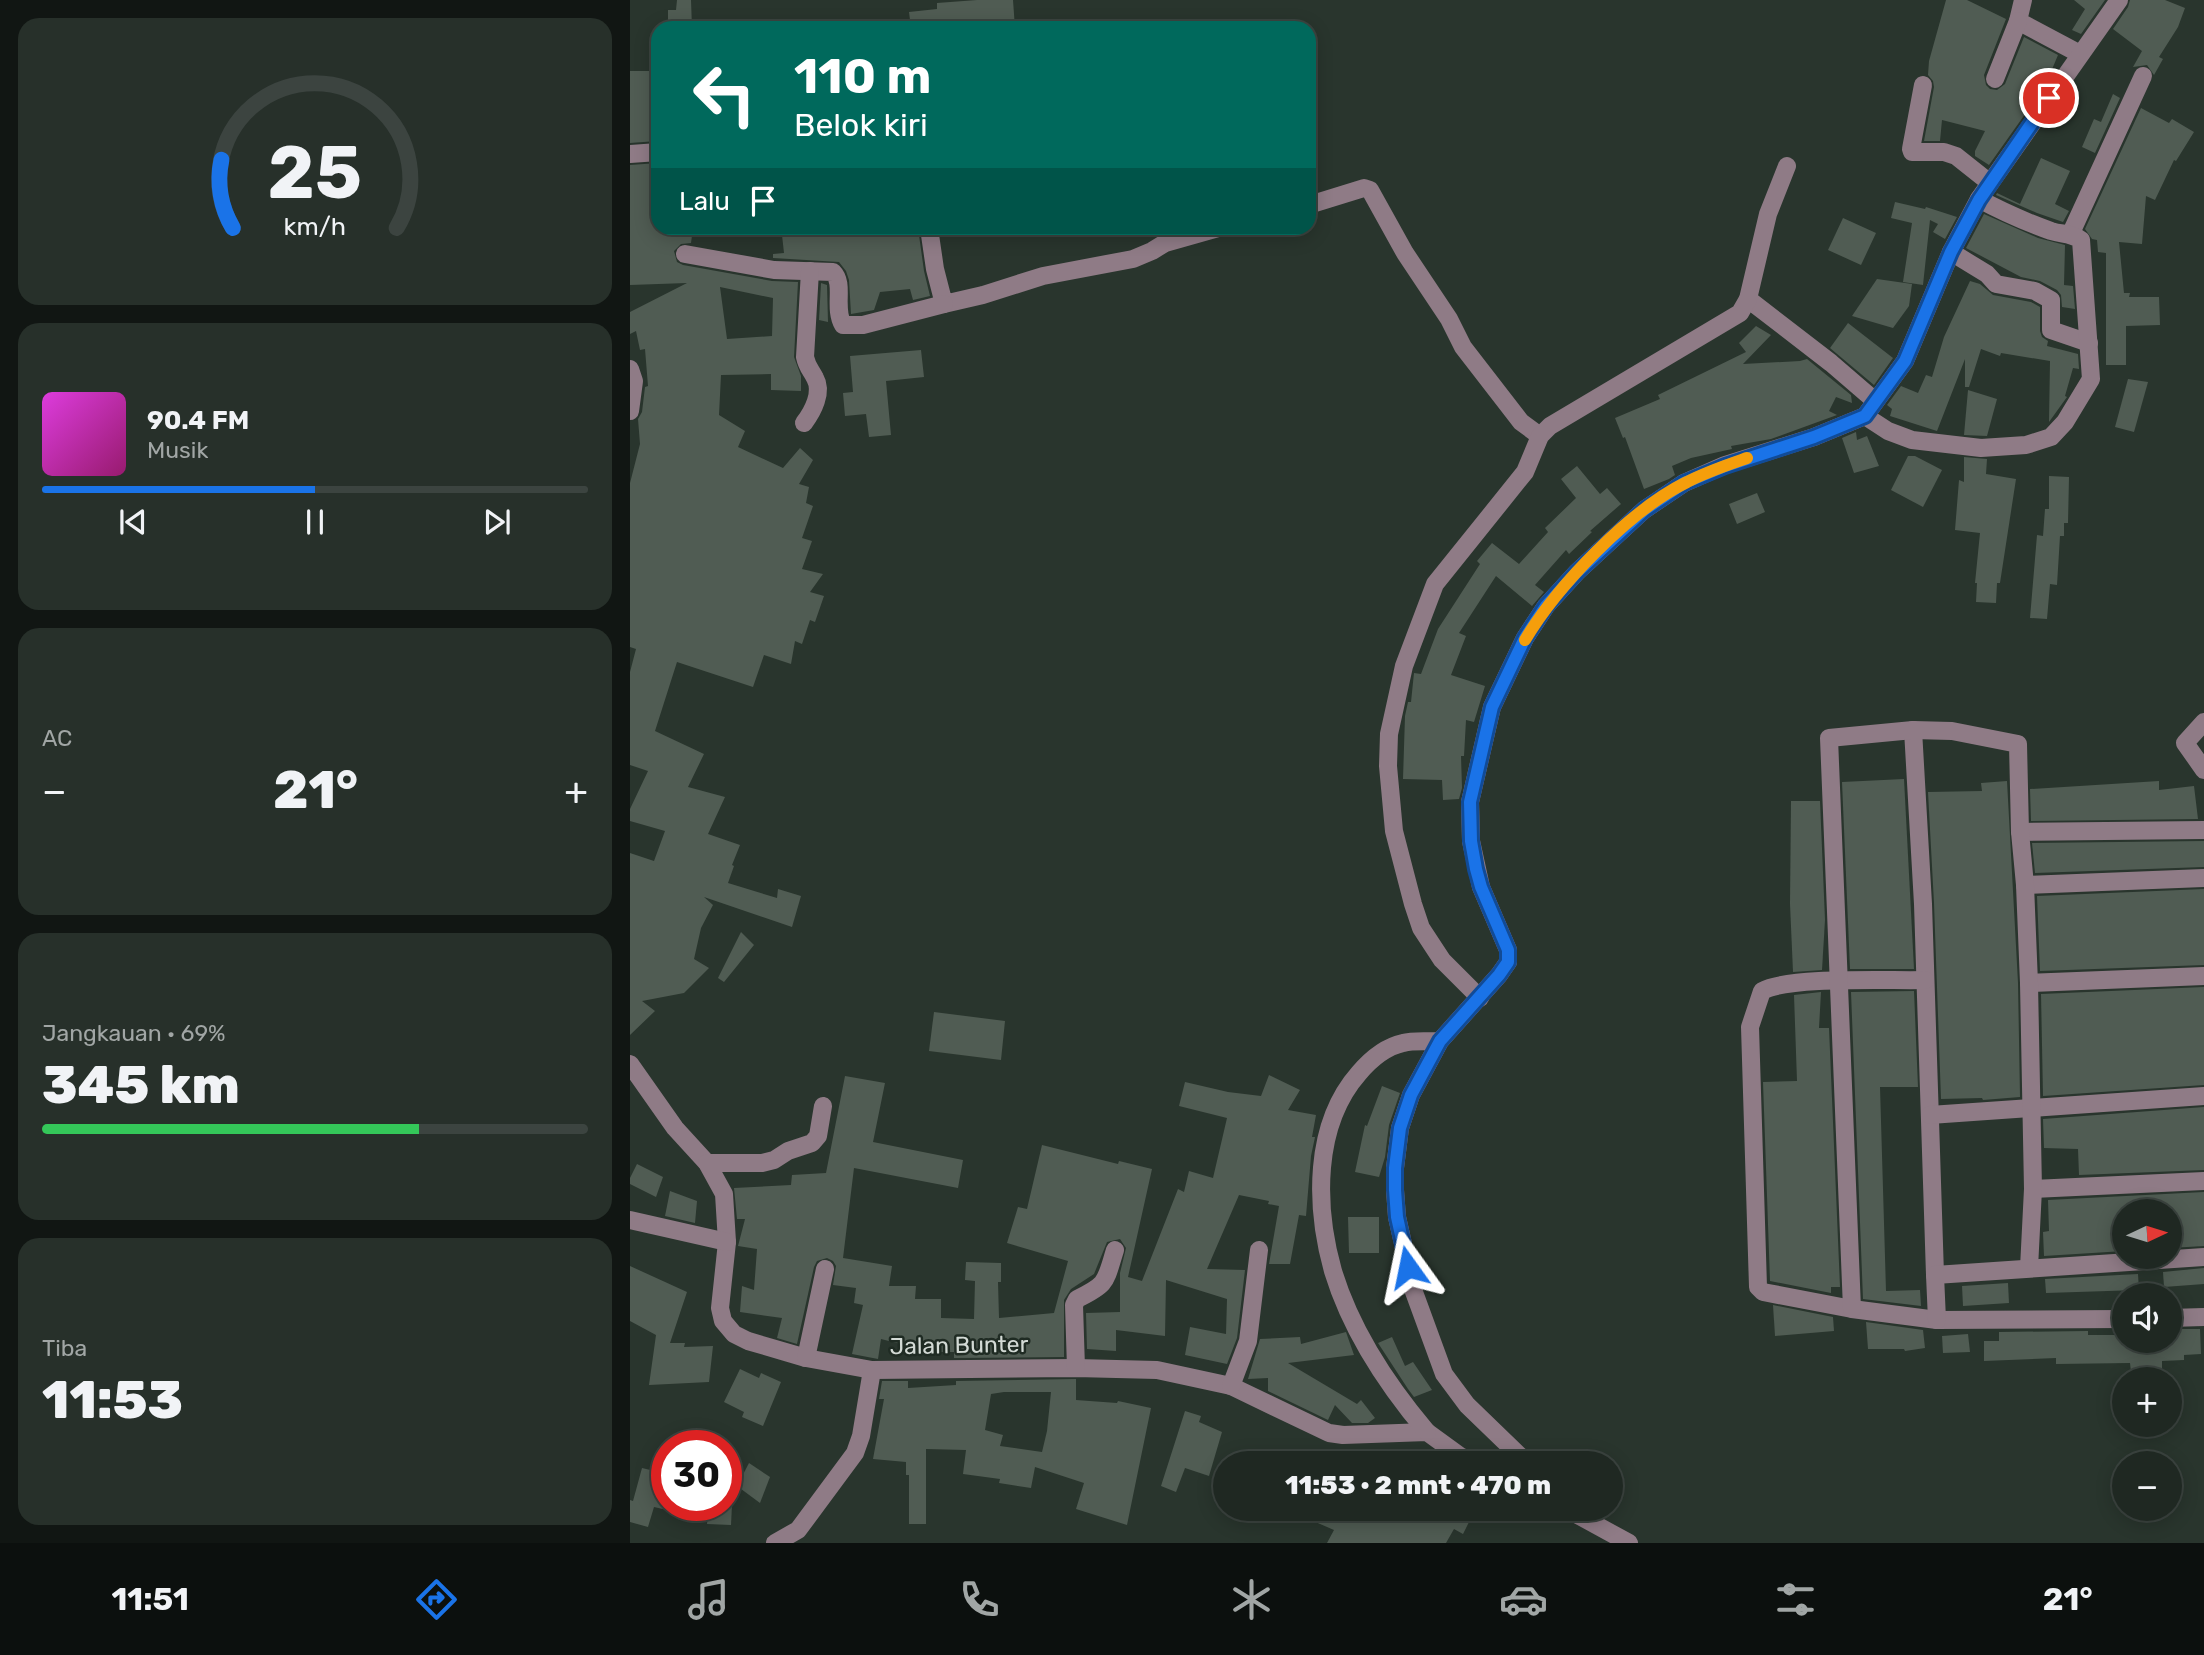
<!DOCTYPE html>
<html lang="id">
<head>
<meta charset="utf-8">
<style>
  body { margin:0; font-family:Rubik,sans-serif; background:#27302a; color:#f1f3f6; height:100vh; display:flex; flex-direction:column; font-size:26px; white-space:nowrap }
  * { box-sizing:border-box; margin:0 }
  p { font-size:23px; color:#a1a6a5 }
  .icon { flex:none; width:38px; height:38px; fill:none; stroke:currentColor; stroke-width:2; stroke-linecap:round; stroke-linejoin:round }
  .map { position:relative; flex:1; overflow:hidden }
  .panel { display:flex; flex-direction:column; gap:18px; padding:18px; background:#111613; width:630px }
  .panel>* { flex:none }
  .banner { position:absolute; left:21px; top:21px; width:665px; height:214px; border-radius:21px; box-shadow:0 4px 18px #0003,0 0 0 2px #3c4440; background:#00695c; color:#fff; overflow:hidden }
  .needle { width:46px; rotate:86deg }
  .fabs { position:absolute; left:1482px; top:1199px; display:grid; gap:14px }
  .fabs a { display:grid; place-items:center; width:70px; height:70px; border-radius:50%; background:#1f2822; box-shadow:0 4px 18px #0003,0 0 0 2px #3c4440; font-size:35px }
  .speed { position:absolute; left:21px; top:1430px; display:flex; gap:14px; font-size:35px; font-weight:700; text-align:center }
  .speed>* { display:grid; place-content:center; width:91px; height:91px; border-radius:50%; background:#1f2822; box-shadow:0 4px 18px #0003,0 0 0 2px #3c4440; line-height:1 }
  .speed .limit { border:10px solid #d22; background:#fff; color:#111 }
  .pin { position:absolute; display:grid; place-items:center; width:60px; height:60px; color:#fff; margin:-30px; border:4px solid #fff; border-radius:50%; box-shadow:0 2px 7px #0007 }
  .me { position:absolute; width:77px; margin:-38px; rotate:348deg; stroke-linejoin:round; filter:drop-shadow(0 0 5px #0008) }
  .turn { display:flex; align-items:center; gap:24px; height:147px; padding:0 28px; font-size:32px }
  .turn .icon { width:91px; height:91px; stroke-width:2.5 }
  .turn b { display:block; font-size:49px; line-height:60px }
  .then { display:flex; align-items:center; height:66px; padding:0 28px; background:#0003; gap:14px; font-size:26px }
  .big { font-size:52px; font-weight:800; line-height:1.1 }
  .panel .tile { flex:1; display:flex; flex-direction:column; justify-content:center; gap:10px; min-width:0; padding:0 24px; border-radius:21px; background:#27302a }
  .panel .dial { align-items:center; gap:0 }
  .dial svg { height:182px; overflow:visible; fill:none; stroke:#3c4440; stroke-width:7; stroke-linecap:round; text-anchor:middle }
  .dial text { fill:#f1f3f6; stroke:none }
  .song { display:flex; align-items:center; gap:21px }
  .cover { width:84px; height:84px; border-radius:10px; background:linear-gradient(135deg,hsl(300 70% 55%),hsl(320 70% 35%)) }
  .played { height:7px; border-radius:4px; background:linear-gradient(90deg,#1a73e8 50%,#3c4440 50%) }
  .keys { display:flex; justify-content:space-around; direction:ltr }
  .heat { display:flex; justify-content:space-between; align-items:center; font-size:38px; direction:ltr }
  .charge { height:10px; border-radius:5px; background:linear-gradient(90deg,#34c759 69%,#3c4440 0) }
  .trip { position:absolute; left:583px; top:1451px; width:410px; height:70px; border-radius:35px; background:#1f2822; box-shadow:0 4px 18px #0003,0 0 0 2px #3c4440; font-weight:800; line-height:70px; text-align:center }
  .tab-bar { display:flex; height:112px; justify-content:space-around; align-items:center; background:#0c100e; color:#a1a6a5 }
  .tab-bar .icon { width:49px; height:49px }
  .tab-bar .active { color:#1a73e8 }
  .tab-bar b { font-size:32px; color:#f1f3f6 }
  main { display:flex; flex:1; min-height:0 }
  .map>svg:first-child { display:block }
  .building { fill:#505c53; fill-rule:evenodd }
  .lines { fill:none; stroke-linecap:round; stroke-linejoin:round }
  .minor { stroke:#8f7b86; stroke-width:18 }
  .route-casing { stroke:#114b97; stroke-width:18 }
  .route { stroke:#1a73e8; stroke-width:12 }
  .slow { stroke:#f59e0b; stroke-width:12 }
  .labels { text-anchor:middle; stroke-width:5; stroke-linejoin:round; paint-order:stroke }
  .street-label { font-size:23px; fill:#d3dad5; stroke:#1f2b23 }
</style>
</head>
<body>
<main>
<section class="panel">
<div class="tile dial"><svg viewBox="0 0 100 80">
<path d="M14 69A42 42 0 1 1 86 69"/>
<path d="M14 69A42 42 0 0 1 9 39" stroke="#1a73e8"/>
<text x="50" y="56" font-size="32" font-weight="700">25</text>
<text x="50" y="72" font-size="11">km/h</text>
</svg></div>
<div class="tile">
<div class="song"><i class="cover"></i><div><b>90.4 FM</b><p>Musik</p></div></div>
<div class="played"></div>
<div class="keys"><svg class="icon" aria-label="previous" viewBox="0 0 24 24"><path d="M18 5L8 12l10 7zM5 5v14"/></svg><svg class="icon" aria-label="pause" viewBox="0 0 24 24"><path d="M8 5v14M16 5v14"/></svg><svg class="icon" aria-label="next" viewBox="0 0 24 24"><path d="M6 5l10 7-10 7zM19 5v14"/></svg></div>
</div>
<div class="tile"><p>AC</p>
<div class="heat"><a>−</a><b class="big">21°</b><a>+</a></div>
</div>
<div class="tile"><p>Jangkauan · 69%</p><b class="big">345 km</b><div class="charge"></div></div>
<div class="tile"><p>Tiba</p><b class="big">11:53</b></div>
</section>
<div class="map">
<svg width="1574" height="1543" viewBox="0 0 1574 1543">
  <rect width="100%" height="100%" fill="#29352d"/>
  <g class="building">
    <path d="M47,0H61L62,28H38V10H46Z"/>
    <path d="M347,0H383L385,28H281L279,12L307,9V3Z"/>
    <path d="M1316,0H1337L1376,19L1354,75L1356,85L1360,89L1367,90L1375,84L1394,37L1428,55L1415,86L1359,165L1345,156V151L1355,131L1312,120L1310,141H1294L1304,87L1303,81L1298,75L1299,61Z"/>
    <path d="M1444,0H1475L1451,34L1442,30L1455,9Z"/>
    <path d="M1500,0H1535L1555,8L1548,27L1529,57L1533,59L1524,75L1517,65L1503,67L1512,51L1483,29L1498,7Z"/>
    <path d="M0,71H28L27,141L0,143Z"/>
    <path d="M1483,94L1490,98L1465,153L1452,147L1464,119L1471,122Z"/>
    <path d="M1511,108L1539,123L1542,119L1564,132L1546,161L1544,160L1525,200L1516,196L1512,244L1489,242L1494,293H1500L1499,297H1529L1530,325L1496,326V365H1476V253L1468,252L1467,240L1462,239L1455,229Z"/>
    <path d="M1411,158L1440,171L1425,204L1439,211L1433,222L1407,213L1366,195L1367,193L1390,204Z"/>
    <path d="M28,163V228H63L61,243L51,244L44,251L47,262L53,265L142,281L168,282L164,357L171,376V391L141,390V374L91,375L89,415L115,431L108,447L153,468L170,448L183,460L169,484L179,487L176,503L183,506L172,538L182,541L172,569L193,574L180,592L194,596L185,622L180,620L172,644L165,641L161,664L134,655L123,687L47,662L25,731L74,754L58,787L95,797L78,834L110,845L102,865L104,866L98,883L147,898L148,889L171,896L162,927L74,897L83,905L71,928L64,959L79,968L54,993L12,1001L25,1011L0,1035V853L24,861L35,831L0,821V809L18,771L0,765V672L6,649L0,647V483L10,444L8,419L12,412L15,387L18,386L15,349L10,350L6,331L0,334V312L57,283L0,285V165ZM90,287L143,298L142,336L97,339Z"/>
    <path d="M1265,202L1295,209L1296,207L1327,217L1315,239L1303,232L1308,224L1300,220L1293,285L1273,282L1282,223L1261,218Z"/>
    <path d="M1354,214L1408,238L1435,245L1434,285L1443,286L1445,309L1432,307L1431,295L1427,290L1410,281L1391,277L1336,248Z"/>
    <path d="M1213,218L1246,233L1231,265L1198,250Z"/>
    <path d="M206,228H288L294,271L300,296L283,300L280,289L250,292L244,310L221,314L219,280L216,271L209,262L143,258V254L154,253L152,235L207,230Z"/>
    <path d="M1247,279L1282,284L1279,306L1263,328L1222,316Z"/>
    <path d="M1340,281L1350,284L1363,295L1401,302L1410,307V331L1412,337L1418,341L1417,346L1448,354L1449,369L1443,368L1435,396L1437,397L1419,422L1420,361L1371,353L1370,356L1351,349L1339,387H1335V359L1307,431L1260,416L1262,409L1257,405L1271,386L1288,393L1296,375L1302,377L1314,337Z"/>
    <path d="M191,283L197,285L198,322L189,320Z"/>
    <path d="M1218,323L1263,358L1244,385L1200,348Z"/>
    <path d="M1126,326L1141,335L1113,364L1170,361L1177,359L1221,395L1222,403L1206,397L1199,411L1207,415L1141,439L1101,446L1102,449L1061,458L1042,466L1045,475L1039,479L1014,489L995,437L993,438L985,418L1030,399L1028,395L1116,352L1109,343Z"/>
    <path d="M291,350L294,377L256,381L261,435L239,437L236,414L215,416L213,393L223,392L220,356Z"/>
    <path d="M1498,379L1518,382L1504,432L1485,427Z"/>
    <path d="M1338,390L1367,399L1357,436L1334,435Z"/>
    <path d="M1226,432L1227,440L1237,436L1249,466L1224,473L1212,438Z"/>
    <path d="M1278,456H1285L1312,470L1293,507L1261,490Z"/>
    <path d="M1334,457L1357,459L1356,474L1386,479L1370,583H1367L1366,603L1346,602L1347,583H1345L1350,533L1325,530L1329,480L1334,482Z"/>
    <path d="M947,466L970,494L977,488L991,504L960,531L962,532L939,554L936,550L905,585L914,592L902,606L866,576L829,633L836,636L821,675L855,686L844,722L836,720L834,756H831L832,788L829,799L813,800L812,780L773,779L775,716L778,702H781L784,673L791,674L808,629L850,564L847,561L862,543L889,564L918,532L915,528L946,498L931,479Z"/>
    <path d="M1419,476L1439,477L1438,523H1434V536H1430L1427,585L1420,584L1417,619L1400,618L1407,535L1413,536L1415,509H1419Z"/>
    <path d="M1127,493L1135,512L1107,524L1099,504Z"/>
    <path d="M1274,779L1284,969H1220L1212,782Z"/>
    <path d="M1377,781L1388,983L1390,1097L1353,1100L1352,1098L1311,1099L1304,903L1298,792L1352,791L1351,783Z"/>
    <path d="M1529,781V790L1564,786L1568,819L1401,821L1400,789Z"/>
    <path d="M1161,801H1190L1195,920L1192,970L1163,972L1160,904Z"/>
    <path d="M1574,841V867L1405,873L1402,843Z"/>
    <path d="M1574,889V965L1410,971L1407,896Z"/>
    <path d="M111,932L124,945L94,982L88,978Z"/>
    <path d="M1574,987V1085L1413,1096L1411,994Z"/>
    <path d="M1284,991L1288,1087H1250L1256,1291L1290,1290L1291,1306L1233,1299L1221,992Z"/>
    <path d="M1191,992L1189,1028H1199L1210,1287H1201V1293L1140,1281L1133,1082L1167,1081L1164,995Z"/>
    <path d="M304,1012L375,1021L371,1060L299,1051Z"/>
    <path d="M639,1075L670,1090L658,1110L686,1115L682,1137H685L681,1156L676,1216L669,1215L660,1264H639L649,1206L638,1204L639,1201L609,1195L577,1269L615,1270L607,1338L597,1364L555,1355L560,1327L596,1334L597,1299L536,1280L535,1336L486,1330V1351L457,1349L456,1313L490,1312V1273L496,1248L490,1239L477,1242L464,1274L441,1289L434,1300V1357L324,1358V1352H294V1350L251,1339L248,1359L222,1354L233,1305L224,1303L226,1288L203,1285L206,1266L203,1261L197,1258L187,1261L184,1267L167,1344L147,1338L152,1318L110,1312L112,1286L124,1290L127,1249L108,1246L115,1219H107L104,1188L161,1185L162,1175L196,1173L215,1076L255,1083L243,1142L333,1160L328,1188L224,1168L213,1258L262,1266L259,1286H286L285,1299H311V1318L344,1319L345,1281L335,1280L336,1262L371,1263V1282H368L369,1318L424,1313L438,1261L377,1243L388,1207L397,1209L412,1145L488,1164L489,1161L522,1169L498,1277L512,1281L548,1189L554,1192L559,1171L583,1178L597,1118L549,1106L555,1082L598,1092L631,1096Z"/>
    <path d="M752,1086L770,1093L759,1125L755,1157L749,1177L725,1172L735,1125L737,1126Z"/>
    <path d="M1574,1107V1170L1449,1175L1448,1149L1414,1148L1413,1119Z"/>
    <path d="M7,1164L33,1177L26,1197L0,1184V1178Z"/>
    <path d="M40,1191L67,1201L65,1223L35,1216Z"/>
    <path d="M1574,1192V1246L1540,1248V1211H1494V1251L1414,1256L1413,1232L1419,1231L1418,1200Z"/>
    <path d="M718,1217H749V1253H719Z"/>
    <path d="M0,1266L57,1292L40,1343H55L54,1347L83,1346L79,1382L19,1385L26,1335L0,1321Z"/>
    <path d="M1574,1268V1284L1534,1287L1533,1272Z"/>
    <path d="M1508,1274L1509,1290L1416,1293L1415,1279Z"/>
    <path d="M1378,1283L1379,1303L1333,1306L1332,1286Z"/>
    <path d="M1143,1305L1203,1317L1204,1331L1145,1336Z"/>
    <path d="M1236,1322L1293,1330L1295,1348L1275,1351L1274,1349H1238Z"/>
    <path d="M1540,1329H1570L1571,1354L1554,1355V1360L1532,1361V1371L1501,1372L1500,1363L1426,1364V1358L1354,1361V1341H1369V1332L1458,1331V1335H1494V1340H1540Z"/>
    <path d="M716,1332L724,1355L658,1363L727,1404L731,1400L745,1418L738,1423H722L705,1405L698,1420L638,1391V1378L618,1379L630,1339L670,1337L671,1344Z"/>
    <path d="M1338,1334L1340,1352L1313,1353L1312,1336Z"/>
    <path d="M762,1337L775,1366L783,1362L802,1390L784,1397L778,1389L748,1343Z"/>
    <path d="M110,1369L129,1378L131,1373L151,1382L133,1426L112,1417L114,1412L94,1402Z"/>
    <path d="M446,1379V1400L487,1403L488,1401L521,1408L497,1525L446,1509L454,1483L405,1467L401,1488L369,1483L370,1479L333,1474L336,1450L296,1449V1524H279V1475H276V1462L243,1459L254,1399H249L252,1381H278V1388L326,1385V1381ZM374,1392H421L417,1431L412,1452L370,1446L373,1435L355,1430L361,1394Z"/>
    <path d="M555,1411L571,1416L569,1422L592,1432L579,1476L555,1468L546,1492L531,1486Z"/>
    <path d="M119,1463L140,1477L130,1503L107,1486Z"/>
    <path d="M12,1468L37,1474V1510L24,1507L18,1527L0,1522V1500L3,1501Z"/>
    <path d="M79,1505H102L101,1525L77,1524Z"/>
    <path d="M653,1508H846L833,1534L824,1529L816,1543H697L704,1530Z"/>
  </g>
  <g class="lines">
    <g class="minor">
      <path d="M1393,0L1388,21L1450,54"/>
      <path d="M1365,79L1388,21"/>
      <path d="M1293,85L1281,149L1282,152H1314L1326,156L1360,183"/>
      <path d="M0,154L28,152"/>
      <path d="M679,205L734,188L740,190L775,253L819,319L833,347L891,422L910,436"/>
      <path d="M299,228L305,269L314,304L353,295L413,276L503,259L522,251L535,243L588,228"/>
      <path d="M1441,233L1513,76"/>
      <path d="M1321,252L1357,274L1366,284L1405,291L1421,300V330L1459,343"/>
      <path d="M55,254L144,270L203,272C215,284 203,308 213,325H233L314,304"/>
      <path d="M1118,299L1201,363L1244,400"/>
      <path d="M0,369L4,381L0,411"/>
      <path d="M1235,416L1258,431L1282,440L1351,448L1396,445L1421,437L1435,422L1461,379L1451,240C1439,232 1433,235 1421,231C1396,222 1373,212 1349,199"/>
      <path d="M174,423C183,411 193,392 185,378C181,370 177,367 175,357L180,271"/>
      <path d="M1574,722L1555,743L1574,770"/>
      <path d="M1283,730L1293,904L1305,1275"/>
      <path d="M1390,832L1574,830"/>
      <path d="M1395,885L1574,878"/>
      <path d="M1295,980C1260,981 1159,976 1132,991L1120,1027L1128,1287L1133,1292L1222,1309L1307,1320L1494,1319"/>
      <path d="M1399,983L1574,976"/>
      <path d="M850,998L812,960L791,928L783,904L764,831L758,766L759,734L774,666L805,584L895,472L910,436L920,426L1110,313L1118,299L1138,214L1157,166"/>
      <path d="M0,1064L45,1128L77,1163L94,1194L97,1242L90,1308L93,1321L104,1334L118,1341L176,1358L242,1370L446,1368L527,1370L601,1386L699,1433L713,1435L797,1432L830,1456L844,1463"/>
      <path d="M1300,1115L1574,1096"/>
      <path d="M77,1163H132L144,1160L158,1151L182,1143L188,1136L193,1106"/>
      <path d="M1403,1189L1574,1181"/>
      <path d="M0,1220L97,1242"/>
      <path d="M1222,1309L1199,738L1283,730L1322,731L1388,744L1390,832L1395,885L1399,983L1403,1189L1399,1268"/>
      <path d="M1540,1318L1574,1317"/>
      <path d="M1307,1320L1305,1275L1574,1257"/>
      <path d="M176,1358L195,1269"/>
      <path d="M446,1368L444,1305L447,1299C478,1284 475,1282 485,1250"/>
      <path d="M601,1386L618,1341L629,1250"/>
      <path d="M797,1432C758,1386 721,1330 703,1271C685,1207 683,1125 729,1073C740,1060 755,1047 773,1043C784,1040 798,1042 810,1041"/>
      <path d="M897,1463L837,1405L814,1374L784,1292L767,1217L765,1190V1168L770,1128L781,1095L810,1041L869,975L878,962V950L851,887L841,841L840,802L862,707L895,638L916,606L947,572L1014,510L1054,483L1095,465L1184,437L1235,416L1275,361L1321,252L1349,199L1489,0"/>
      <path d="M935,1508L999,1543"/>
      <path d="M145,1543L168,1530L225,1453L231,1436L242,1370"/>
    </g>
  </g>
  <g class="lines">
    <defs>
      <path id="route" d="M778,1267L767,1217L765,1190V1168L770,1128L781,1095L810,1041L869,975L878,962V950L851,887L846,869L841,841L840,802L862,707L895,638L916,606L947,572L1014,510L1054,483L1095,466L1184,437L1235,416L1275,361L1321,252L1349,200L1419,98"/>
    </defs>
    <use href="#route" class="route-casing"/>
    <use href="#route" class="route"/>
    <path class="slow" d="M895,640C927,586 1000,510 1057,482C1076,472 1097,465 1117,458"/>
  </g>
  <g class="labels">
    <g class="street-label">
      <text transform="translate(329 1345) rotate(-1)" y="8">Jalan Bunter</text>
    </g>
  </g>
</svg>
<div class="fabs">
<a><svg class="needle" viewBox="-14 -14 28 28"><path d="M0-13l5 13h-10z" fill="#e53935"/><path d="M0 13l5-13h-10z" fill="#a1a6a5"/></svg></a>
<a><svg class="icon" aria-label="sound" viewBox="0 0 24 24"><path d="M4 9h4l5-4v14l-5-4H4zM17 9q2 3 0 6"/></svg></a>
<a>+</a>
<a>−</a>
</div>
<div class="speed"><div class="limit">30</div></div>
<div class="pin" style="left:1419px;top:98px;background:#d93025"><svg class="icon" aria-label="arrive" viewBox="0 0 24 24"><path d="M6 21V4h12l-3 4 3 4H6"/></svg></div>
<svg class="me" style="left:778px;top:1267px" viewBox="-20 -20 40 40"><path d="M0-17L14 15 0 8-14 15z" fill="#1a73e8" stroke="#fff" stroke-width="4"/></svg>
<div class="trip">11:53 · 2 mnt · 470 m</div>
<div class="banner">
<div class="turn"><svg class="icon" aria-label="left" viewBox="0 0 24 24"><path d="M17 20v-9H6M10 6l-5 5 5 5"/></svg><div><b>110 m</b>Belok kiri</div></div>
<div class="then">Lalu<svg class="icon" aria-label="arrive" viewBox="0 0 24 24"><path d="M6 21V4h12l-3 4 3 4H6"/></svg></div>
</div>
</div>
</main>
<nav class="tab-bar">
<b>11:51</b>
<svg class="icon active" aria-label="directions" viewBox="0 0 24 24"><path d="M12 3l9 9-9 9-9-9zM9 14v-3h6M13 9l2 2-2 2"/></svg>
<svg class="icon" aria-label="music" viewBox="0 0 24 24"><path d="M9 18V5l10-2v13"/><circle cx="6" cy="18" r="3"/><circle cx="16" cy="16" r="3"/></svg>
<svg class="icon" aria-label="phone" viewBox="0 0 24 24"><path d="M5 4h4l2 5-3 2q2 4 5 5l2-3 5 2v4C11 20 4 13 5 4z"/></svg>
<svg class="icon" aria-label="climate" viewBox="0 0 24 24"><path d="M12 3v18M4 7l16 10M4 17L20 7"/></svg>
<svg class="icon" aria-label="car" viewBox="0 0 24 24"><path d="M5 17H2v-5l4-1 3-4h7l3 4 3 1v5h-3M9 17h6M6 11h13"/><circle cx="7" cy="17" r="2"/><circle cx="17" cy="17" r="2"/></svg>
<svg class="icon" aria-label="filters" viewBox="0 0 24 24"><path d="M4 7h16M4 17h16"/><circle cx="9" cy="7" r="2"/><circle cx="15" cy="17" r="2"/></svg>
<b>21°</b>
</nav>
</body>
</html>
